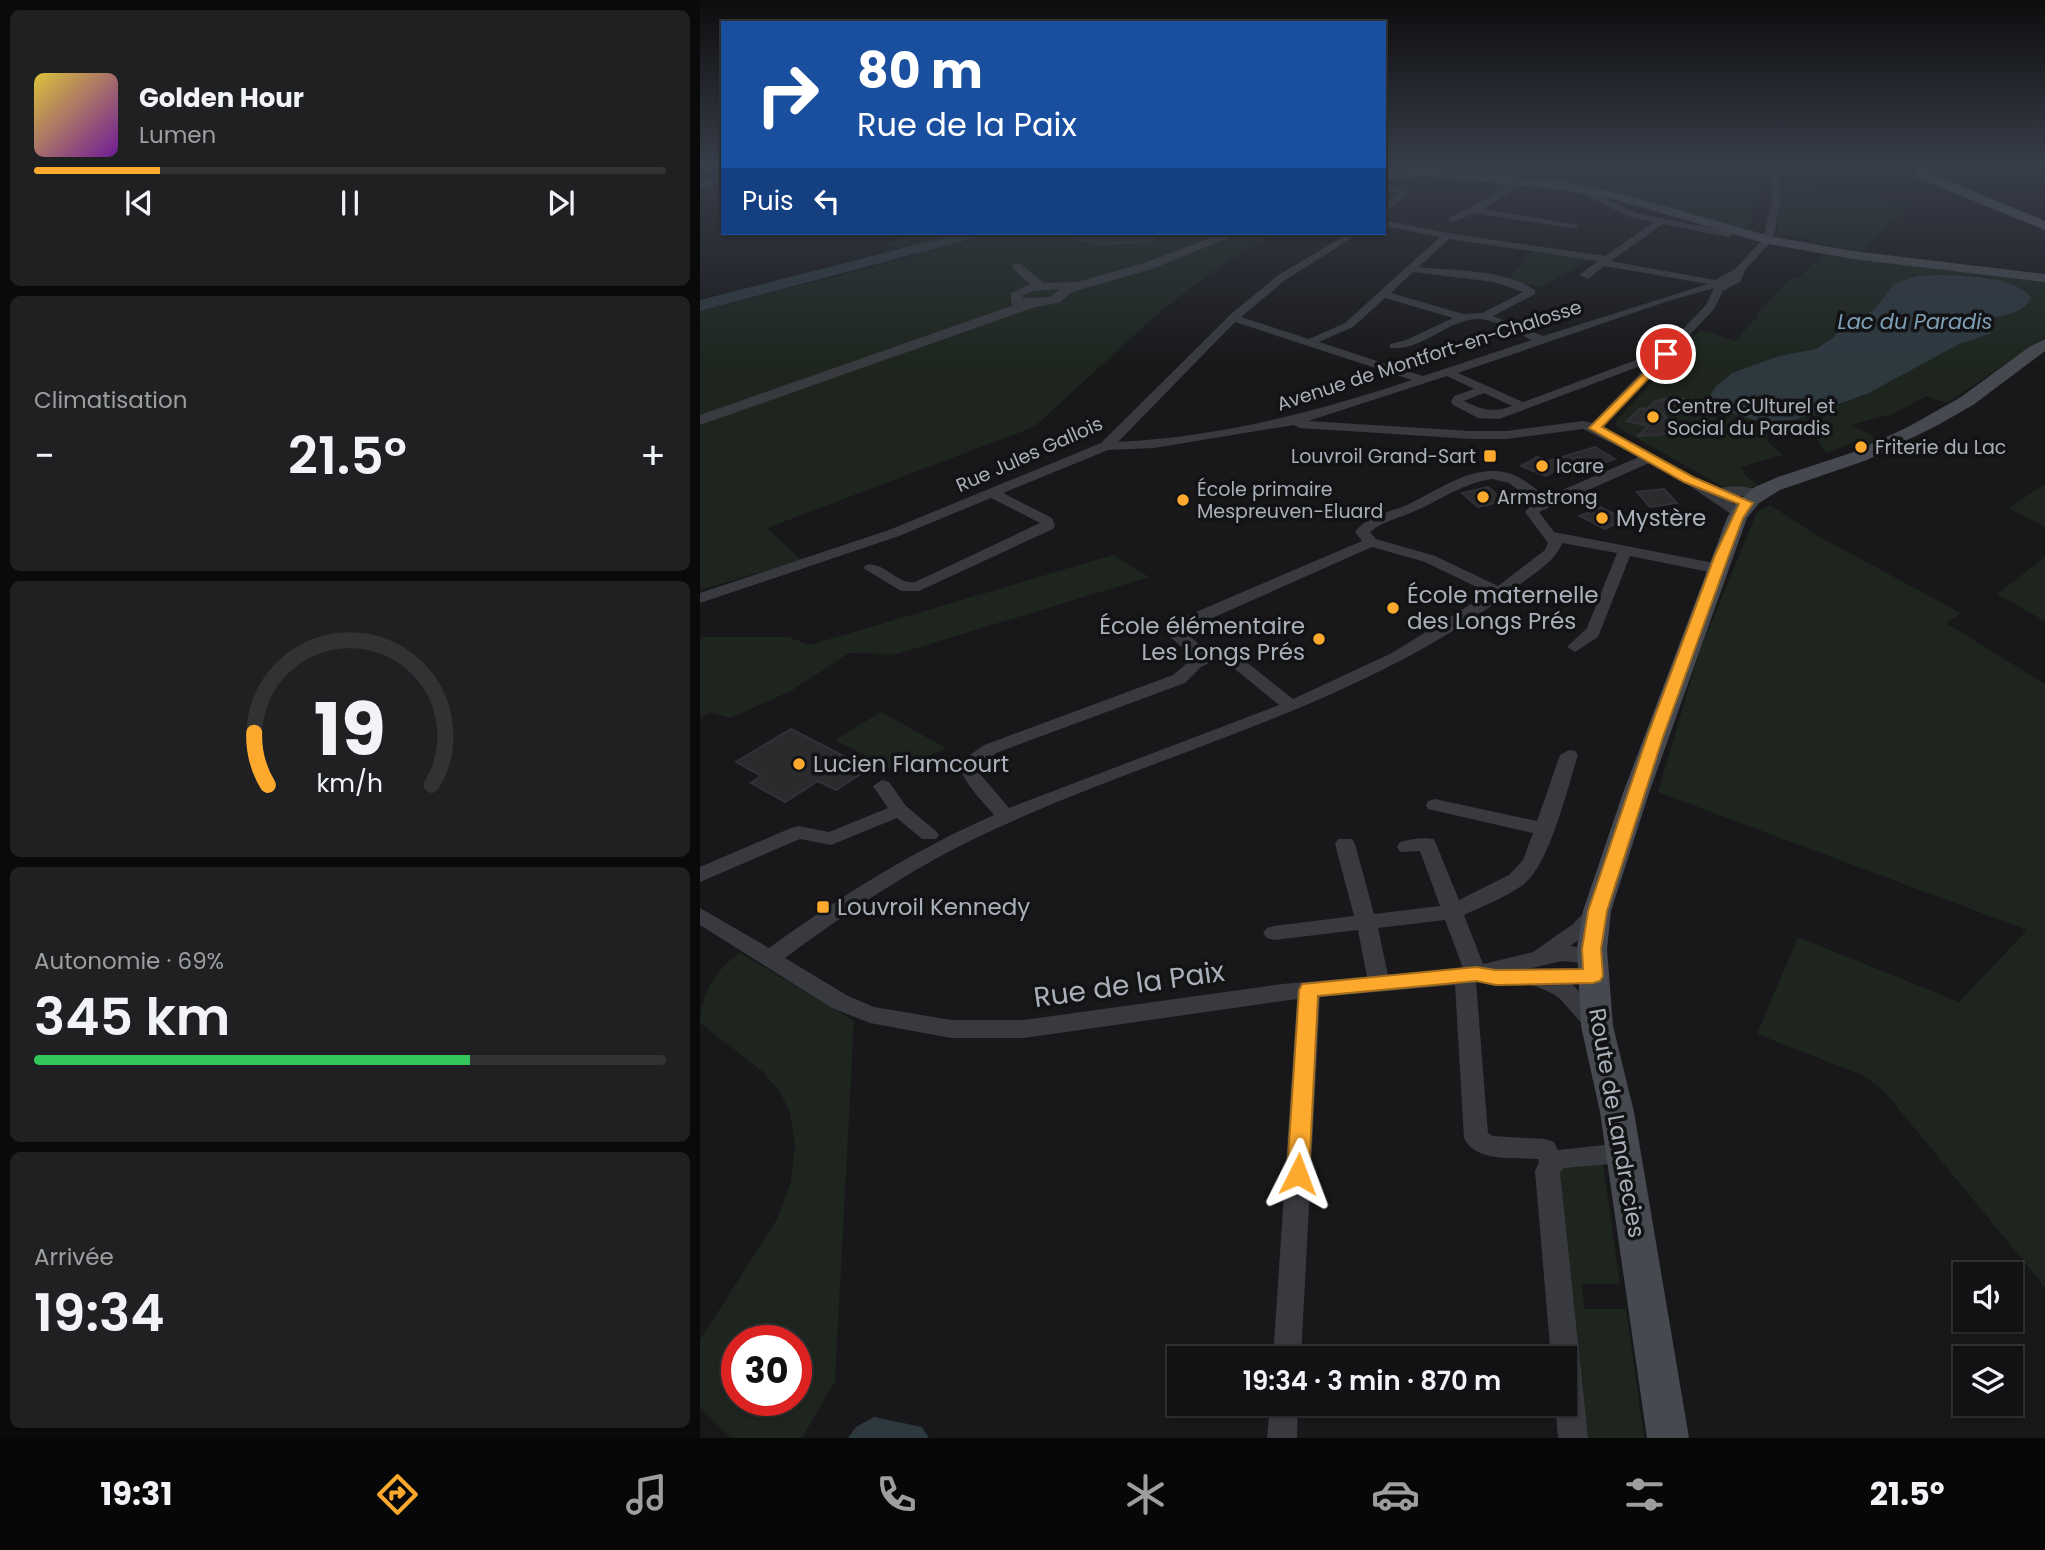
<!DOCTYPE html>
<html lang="fr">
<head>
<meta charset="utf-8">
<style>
  body { margin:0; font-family:Poppins,sans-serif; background:#1f2022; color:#f1f3f6; height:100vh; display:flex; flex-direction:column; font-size:26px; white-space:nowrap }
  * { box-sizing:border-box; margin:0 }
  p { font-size:23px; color:#9c9ea0 }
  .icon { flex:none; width:38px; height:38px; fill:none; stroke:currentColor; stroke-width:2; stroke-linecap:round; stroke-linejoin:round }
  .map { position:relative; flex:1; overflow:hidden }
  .details { display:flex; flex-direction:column; gap:10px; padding:10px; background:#0a0a0b; width:700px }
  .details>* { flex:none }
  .top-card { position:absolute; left:21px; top:21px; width:665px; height:214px; border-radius:0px; box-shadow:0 2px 5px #0004,0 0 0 2px #313234; background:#1a4fa0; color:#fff; overflow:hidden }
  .tools { position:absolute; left:1253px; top:1262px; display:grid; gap:14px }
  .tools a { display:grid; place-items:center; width:70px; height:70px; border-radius:0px; background:#121214; box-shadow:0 2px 5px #0004,0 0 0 2px #313234; font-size:35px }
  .speed { position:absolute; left:21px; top:1325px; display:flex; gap:14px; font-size:35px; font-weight:700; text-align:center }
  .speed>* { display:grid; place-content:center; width:91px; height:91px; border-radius:50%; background:#121214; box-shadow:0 2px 5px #0004,0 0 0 2px #313234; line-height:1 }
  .speed .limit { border:10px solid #d22; background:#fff; color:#111 }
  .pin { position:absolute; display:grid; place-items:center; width:60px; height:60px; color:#fff; margin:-30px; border:4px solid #fff; border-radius:50%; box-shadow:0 2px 7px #0007 }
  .me { position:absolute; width:77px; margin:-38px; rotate:3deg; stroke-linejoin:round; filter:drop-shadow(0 0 5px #0008) }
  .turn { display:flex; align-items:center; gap:24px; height:147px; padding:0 21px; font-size:32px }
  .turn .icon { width:91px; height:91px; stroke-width:2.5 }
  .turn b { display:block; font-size:49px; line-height:60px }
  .then { display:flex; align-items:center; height:66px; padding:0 21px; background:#0003; gap:14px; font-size:26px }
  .big { font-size:52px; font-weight:600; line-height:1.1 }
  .details .widget { flex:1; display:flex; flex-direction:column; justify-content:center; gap:10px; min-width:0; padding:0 24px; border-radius:10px; background:#1f2022 }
  .details .dial { align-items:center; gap:0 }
  .dial svg { height:182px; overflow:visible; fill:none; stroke:#313234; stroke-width:7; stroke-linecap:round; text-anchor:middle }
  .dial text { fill:#f1f3f6; stroke:none }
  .song { display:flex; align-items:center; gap:21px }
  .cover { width:84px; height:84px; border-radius:10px; background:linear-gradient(135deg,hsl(50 70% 55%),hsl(280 70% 35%)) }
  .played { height:7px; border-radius:4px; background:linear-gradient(90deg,#fda92d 20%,#313234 20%) }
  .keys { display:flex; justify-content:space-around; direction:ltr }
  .heat { display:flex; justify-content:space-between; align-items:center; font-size:38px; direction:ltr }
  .charge { height:10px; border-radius:5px; background:linear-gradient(90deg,#34c759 69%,#313234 0) }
  .trip { position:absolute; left:467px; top:1346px; width:410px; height:70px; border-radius:0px; background:#121214; box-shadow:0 2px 5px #0004,0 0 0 2px #313234; font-weight:600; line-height:70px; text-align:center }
  .tab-bar { display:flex; height:112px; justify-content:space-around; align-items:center; background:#070708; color:#9c9ea0 }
  .tab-bar .icon { width:49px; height:49px }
  .tab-bar .active { color:#fda92d }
  .tab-bar b { font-size:32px; color:#f1f3f6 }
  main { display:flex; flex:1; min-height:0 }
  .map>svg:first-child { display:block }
  .green { fill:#1d251e; fill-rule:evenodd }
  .water { fill:#2d383f }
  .building { fill:#2b2b2e; stroke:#313236; stroke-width:2 }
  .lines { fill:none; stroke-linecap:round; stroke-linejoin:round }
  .minor { fill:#383a3f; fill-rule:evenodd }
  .tertiary { fill:#383a3f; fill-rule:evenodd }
  .secondary { fill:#46494f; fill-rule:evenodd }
  .primary { fill:#54575e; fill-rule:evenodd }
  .rail-casing { stroke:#4b4e54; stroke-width:4.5 }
  .rail { stroke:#131315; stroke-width:2.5; stroke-dasharray:7; stroke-linecap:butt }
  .route { fill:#fda92d; stroke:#a46e1d; stroke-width:2 }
  .poi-dot { fill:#fda92d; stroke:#131315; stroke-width:2.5 }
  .labels { text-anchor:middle; stroke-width:7; stroke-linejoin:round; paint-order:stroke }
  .far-street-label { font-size:19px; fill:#a9b0ba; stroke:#131315 }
  .far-poi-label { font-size:19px; fill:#a9b0ba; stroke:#131315; text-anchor:start }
  .far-water-label { font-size:21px; font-style:italic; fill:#7ea0b7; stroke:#131315 }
  .poi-label { font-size:23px; fill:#a9b0ba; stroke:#131315; text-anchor:start }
  .street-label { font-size:23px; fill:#a9b0ba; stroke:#131315 }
  .near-street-label { font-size:28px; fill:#a9b0ba; stroke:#131315 }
</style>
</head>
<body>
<main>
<section class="details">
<div class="widget">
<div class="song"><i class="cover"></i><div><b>Golden Hour</b><p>Lumen</p></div></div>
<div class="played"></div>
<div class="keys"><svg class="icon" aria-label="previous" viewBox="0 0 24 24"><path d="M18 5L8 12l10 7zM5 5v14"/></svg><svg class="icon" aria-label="pause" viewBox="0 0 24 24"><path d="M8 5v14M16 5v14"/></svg><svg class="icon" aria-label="next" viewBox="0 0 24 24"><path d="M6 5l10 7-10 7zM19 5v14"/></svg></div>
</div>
<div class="widget"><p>Climatisation</p>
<div class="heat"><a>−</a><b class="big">21.5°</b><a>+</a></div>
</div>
<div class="widget dial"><svg viewBox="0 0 100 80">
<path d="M14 69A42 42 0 1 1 86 69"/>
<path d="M14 69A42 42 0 0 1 8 46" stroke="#fda92d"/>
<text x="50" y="56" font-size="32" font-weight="700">19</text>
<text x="50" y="72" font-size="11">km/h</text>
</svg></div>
<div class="widget"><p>Autonomie · 69%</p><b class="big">345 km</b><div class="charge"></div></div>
<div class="widget"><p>Arrivée</p><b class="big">19:34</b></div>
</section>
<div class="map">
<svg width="1345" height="1438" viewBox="0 0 1345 1438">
  <rect width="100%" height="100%" fill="#18181a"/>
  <g class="green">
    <path d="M838,165H1062L1063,177L1055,180L1063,182C1058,196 1053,212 1049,227H1031L933,197L839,181L832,178L847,170Z"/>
    <path d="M1082,180L1098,183L1210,206L1161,252L1153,251L1077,232Z"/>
    <path d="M218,233H577L519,267L463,309L334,427L67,528L101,560L0,590V311L219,255L182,243Z"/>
    <path d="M834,249L894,258L840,287L807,280Z"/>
    <path d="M1123,255L1345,281V337L1247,403L1226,396L1193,414L1151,425L1183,441L1171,446L1159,441L1126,453L1112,432L1087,434L1071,430L1067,433V441L1083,455L1041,467L1046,476L1059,486L1029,490L917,427L915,422L1000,330L1035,341L1059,315L1057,314L1093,277L1098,278Z"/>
    <path d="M1345,484V527L1309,508Z"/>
    <path d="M1070,505L1116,535L1261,613L1246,623L1345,684V1287L1183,1090L1162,1075L1057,1034L1098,937L1259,1002L1327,930L958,792L999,653L1057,512Z"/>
    <path d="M413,555L449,577L197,654L149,653L91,691L30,718L11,713L0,718V637H88L110,645Z"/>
    <path d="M1345,557V621L1297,594Z"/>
    <path d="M181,712L246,748L196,771L135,740Z"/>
    <path d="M40,953L154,1021L135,1381L102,1438H31L0,1407V1340L77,1219L91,1182L95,1145L90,1113L80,1092L63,1072L0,1023C0,996 16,968 40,953ZM37,1340H96V1400H37Z"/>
    <path d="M903,1163L920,1284H881L885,1309H926L944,1438H888L857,1171L861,1164Z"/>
  </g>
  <g class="water">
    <path d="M262,233H293L0,311V300Z"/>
    <path d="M1239,275C1261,275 1318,277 1331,298C1318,323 1281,314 1257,322L1279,325L1292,333L1259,344L1169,393L1097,419L1073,423L1054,420L1012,406L1011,395L1015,387L1032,373L1079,356L1116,349L1134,337L1141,328L1174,310L1194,284L1217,276Z"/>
    <path d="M174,1417L222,1427L229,1438H148L156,1427Z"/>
  </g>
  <g class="building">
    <path d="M371,233H453V241L401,244L370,238Z"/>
    <path d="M964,399H984L963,413L974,430L960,435L938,436L948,426L927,421L941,408L946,410L954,402Z"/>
    <path d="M895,447L915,459L893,466L878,457L846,476L821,466L837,457L849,461Z"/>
    <path d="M788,487L804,501L778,507L762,493Z"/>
    <path d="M964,489L977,503L950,507L937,492Z"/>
    <path d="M900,507L925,519L905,529L880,516Z"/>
    <path d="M91,729L130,749L168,769L136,790L118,781L85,802L51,783L61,776L36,762Z"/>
  </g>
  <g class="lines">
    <g class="minor">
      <path d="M1069,165H1077L1081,198L1073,240L1045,270L1040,282L1023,291L1014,309L903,427L1015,490C1025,484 1057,486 1066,493L1059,497L1022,495L1046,513L1039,517L1034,516L984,482L949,463L839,512L854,532L1019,564L1027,569L1024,572L1019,574L930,556L898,637L875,652L867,647L887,628L917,553L862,543C856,561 833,574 818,586C658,710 457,751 278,837C209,870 146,913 85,958L148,996L174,1007L251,1020H324L582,984L667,977L658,930L574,940L567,938L563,933L567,928L574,926L654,916L635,844L638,839H652L655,844L674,914L740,906L720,851L700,852L697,847L700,842C711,839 723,837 734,839L759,900L809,875L823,860L833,833L728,809L726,805L728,801L735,799L837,821L860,755L869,750L875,751L878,755C867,789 850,864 823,885C806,897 783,906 764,915L783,964L833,952L873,924L888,908L895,906L902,908L905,913L887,934L870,946L900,951L903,956L900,961L892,964L862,961L828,969L893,968L901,970L904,976L901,982L872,984L902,1015L905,1021L902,1027C878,1034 870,1001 851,993C845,990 836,986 831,985C816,981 795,991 784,980L776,982L788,1133L793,1136L845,1139L854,1142L858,1150L923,1143L932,1146L935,1153L932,1160L923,1163L864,1168L860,1172L888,1438H858L855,1404H864V1358H851L835,1171L839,1162L838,1159C814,1157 776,1163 764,1138L755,985L620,997L601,1358H573L597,999L324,1038H251L170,1023L132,1008L0,925V908L69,948C141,896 214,850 294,815C286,805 256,776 262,764C265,757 278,750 284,745L473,675L494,657L469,636L466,627L468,624L662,541L655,532C668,515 688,513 707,505C737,491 769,466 804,472C820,475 833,487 846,497L939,457L883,429L807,439H771L600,428L594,425L454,448L408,450L303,493L352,518L355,526L353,529L219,591H201L163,568L166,565C184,561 197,585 215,582L340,523L291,498L199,536L0,603V593L189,530L401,443L531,314L577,276L649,233H660L585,280L541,317L609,339L645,323L740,237L684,226V220L747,233L905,256L954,222L930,217L874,190V186L877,185L936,213L1031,232L1033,234L1028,237L963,224L911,261L1015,280L1035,269L1063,239L1073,198ZM749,239L898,261L879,275L888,279L904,266L1008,284L843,336L793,316L835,294V290C803,269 756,271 719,267ZM713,272L794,282L823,292L782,313L763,314L691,293ZM1014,288L1006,305L959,354L944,357L823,402L758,373L968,301ZM685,298L753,318L706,340L690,344V348C722,352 748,318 780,319C796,320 816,333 832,340L723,376L619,342L653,327ZM535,322L712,380C616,412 519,437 418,442ZM951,362L892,423L883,421L807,431H771L608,421L747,376L774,389L754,396L751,402L753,405L778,418L799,419ZM784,393L812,406C792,413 782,410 764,401ZM792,479L809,483L834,502L825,512L848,543L845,550L798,586L735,556L676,539L670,532C683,521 700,518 715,511C741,500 763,483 792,479ZM672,547L725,562L789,593L692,653L593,699L535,653L509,652L483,631ZM513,661H525L579,705L309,808L280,774L279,767L296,753L485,683L501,667ZM745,920L763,968L688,975L678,928Z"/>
      <path d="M23,177V183L0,188V182Z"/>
      <path d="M821,179L824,184L782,209L874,224L877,225V229L774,213L753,222L748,219Z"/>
      <path d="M684,183L709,192L684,214V206L699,193L684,189Z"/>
      <path d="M313,264H321L346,285V289C332,290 322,277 313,268Z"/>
      <path d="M182,780L189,782L206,806L236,831L239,835L236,839H222L197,818L131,845L100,839L0,882V867L91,828L98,826L129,832L188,808L173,786Z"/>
      <path d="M570,1404H598L597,1438H567Z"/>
    </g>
    <path class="tertiary" d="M524,233H540L452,269L372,292L359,303L335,307L0,425V415L314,305L311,302V293L333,283L377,282L444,263ZM360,289L350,297L323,298V295L335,291Z"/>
    <g class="secondary">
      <path d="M721,168L864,182L918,193L1070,236L1153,251L1345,274V282L1153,259L1068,244L912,199L864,190L721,176L684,180V172Z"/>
      <path d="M1345,339V351L1273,405L1238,425L1167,460L1080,490L1059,503L1047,518L949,793L911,911L907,949L913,1026L934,1112L989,1438H947L900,1112L881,1026L877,949L883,911L923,793L1027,518L1036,503L1055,487L1078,477L1154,452L1208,427L1261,397L1329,347Z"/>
    </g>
    <path class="primary" d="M1210,165H1223L1228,172L1345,221V230L1218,178Z"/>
    <defs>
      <path id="rail" d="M0,172L23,166"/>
    </defs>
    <use href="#rail" class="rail-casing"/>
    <use href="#rail" class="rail"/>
  </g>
  <linearGradient id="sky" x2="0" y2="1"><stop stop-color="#0d0d0e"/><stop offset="0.45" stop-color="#373d49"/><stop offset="1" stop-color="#373d49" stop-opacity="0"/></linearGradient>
  <rect width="1345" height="367" fill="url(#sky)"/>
  <path class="route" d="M966,351L971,354L970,356L902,427L993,477L1053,503L1043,518L1029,555L963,737L907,911L901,949L903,976L900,981L893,983L796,985L776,981L618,996L609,1174L606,1181L598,1183L590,1181L587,1174L599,990L602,984L776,967L796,970L883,969L882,949L888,911L947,737L1015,555L1039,504L984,482L889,428Z"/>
  <g class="poi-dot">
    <circle cx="953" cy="417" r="7"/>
    <circle cx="1161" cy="447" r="7"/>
    <rect x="783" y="449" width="14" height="14" rx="3.5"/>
    <circle cx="842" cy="466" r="7"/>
    <circle cx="783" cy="497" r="7"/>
    <circle cx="483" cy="500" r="7"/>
    <circle cx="902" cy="518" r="7"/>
    <circle cx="693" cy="608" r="7"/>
    <circle cx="619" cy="639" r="7"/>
    <circle cx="99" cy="764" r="7"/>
    <rect x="116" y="900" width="14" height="14" rx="3.5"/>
  </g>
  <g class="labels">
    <g class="far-street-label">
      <text transform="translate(729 355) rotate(-18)" y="7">Avenue de Montfort-en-Chalosse</text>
      <text transform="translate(329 454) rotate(-24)" y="7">Rue Jules Gallois</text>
    </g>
    <g class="far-poi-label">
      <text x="967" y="413">Centre CUlturel et<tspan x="967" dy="22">Social du Paradis</tspan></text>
      <text x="1175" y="454">Friterie du Lac</text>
      <text x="776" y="463" text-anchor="end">Louvroil Grand-Sart</text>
      <text x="856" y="473">Icare</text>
      <text x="497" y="496">École primaire<tspan x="497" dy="22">Mespreuven-Eluard</tspan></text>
      <text x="797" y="504">Armstrong</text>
    </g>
    <g class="far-water-label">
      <text x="1215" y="329">Lac du Paradis</text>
    </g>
    <g class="poi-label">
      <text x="916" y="526">Mystère</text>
      <text x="707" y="603">École maternelle<tspan x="707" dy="26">des Longs Prés</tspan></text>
      <text x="605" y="634" text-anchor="end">École élémentaire<tspan x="605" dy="26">Les Longs Prés</tspan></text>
      <text x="113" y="772">Lucien Flamcourt</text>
      <text x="137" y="915">Louvroil Kennedy</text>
    </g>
    <g class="street-label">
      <text transform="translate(917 1123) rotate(80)" y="8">Route de Landrecies</text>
    </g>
    <g class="near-street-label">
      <text transform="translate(429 984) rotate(-8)" y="10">Rue de la Paix</text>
    </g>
  </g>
</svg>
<div class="tools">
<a><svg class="icon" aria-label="sound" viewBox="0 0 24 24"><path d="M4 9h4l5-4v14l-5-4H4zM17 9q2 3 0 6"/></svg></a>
<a><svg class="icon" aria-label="layers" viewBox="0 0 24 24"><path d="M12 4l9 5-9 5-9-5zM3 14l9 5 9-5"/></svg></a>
</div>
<div class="speed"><div class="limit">30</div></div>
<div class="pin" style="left:966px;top:354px;background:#d93025"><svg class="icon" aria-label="arrive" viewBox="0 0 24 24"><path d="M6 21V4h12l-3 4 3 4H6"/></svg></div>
<svg class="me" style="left:598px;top:1174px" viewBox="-20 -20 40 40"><path d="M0-17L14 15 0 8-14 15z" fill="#fda92d" stroke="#fff" stroke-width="4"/></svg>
<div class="trip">19:34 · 3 min · 870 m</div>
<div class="top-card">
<div class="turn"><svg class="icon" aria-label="right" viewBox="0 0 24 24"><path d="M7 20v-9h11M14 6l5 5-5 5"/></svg><div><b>80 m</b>Rue de la Paix</div></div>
<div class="then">Puis<svg class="icon" aria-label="left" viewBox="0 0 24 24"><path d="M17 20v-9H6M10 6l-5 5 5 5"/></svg></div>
</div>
</div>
</main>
<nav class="tab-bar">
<b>19:31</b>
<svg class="icon active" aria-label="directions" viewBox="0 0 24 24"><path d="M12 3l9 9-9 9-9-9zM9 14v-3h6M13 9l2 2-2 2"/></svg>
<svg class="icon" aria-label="music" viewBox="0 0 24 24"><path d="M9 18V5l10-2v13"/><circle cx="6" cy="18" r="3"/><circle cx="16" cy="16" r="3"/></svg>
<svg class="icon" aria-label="phone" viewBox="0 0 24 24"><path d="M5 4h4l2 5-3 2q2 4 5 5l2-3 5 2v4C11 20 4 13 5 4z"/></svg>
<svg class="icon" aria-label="climate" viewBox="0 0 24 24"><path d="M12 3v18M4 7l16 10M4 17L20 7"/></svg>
<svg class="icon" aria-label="car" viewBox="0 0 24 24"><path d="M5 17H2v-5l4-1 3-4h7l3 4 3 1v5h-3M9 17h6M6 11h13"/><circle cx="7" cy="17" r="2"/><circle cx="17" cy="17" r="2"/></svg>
<svg class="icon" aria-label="filters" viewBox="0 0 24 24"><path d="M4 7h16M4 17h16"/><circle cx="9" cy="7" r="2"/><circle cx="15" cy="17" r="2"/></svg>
<b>21.5°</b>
</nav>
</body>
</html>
